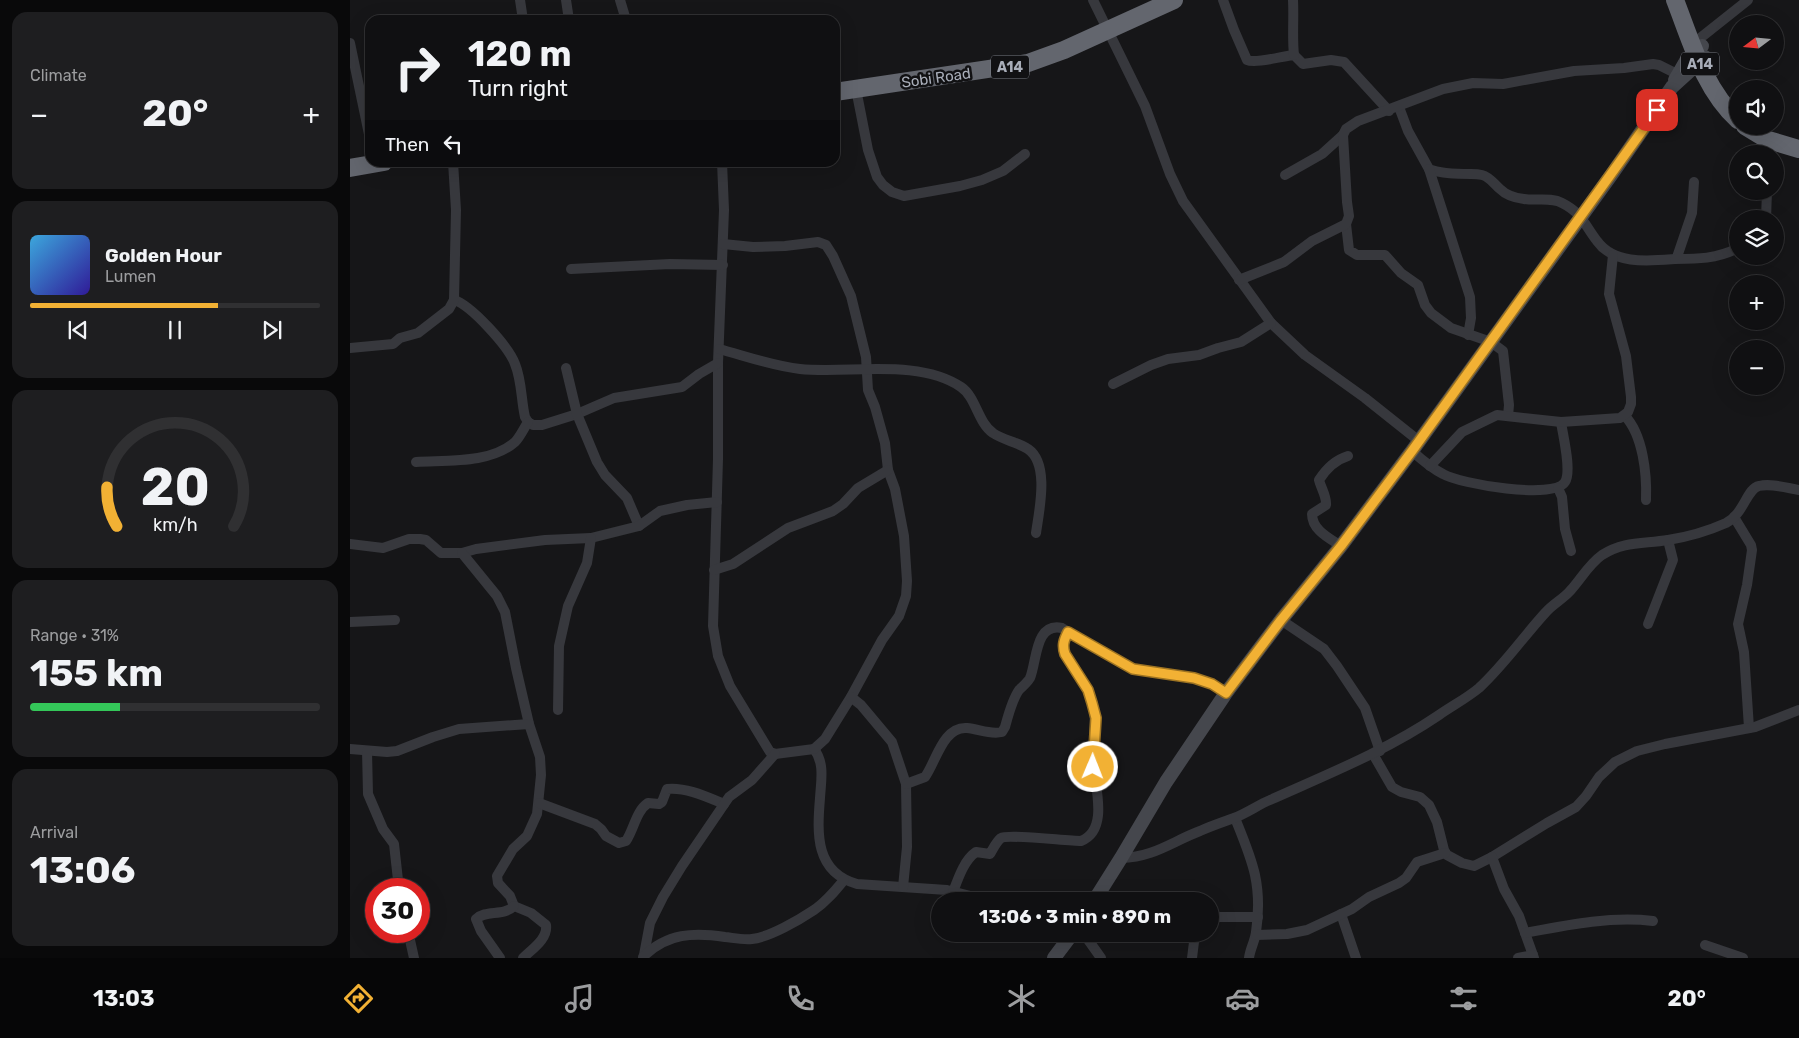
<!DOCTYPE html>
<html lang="en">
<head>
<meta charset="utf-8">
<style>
  body { margin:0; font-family:Rubik,sans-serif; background:#1e1e20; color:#f1f3f6; height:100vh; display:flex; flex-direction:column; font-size:19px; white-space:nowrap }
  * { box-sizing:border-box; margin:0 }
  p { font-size:16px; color:#9c9d9f }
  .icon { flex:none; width:28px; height:28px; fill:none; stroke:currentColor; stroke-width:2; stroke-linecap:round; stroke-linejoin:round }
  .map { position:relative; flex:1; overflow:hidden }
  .panel { display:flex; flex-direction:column; gap:12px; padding:12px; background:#09090a; width:350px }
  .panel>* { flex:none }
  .guide { position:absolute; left:15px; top:15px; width:475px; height:152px; border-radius:15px; box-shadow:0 5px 20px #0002,0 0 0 1px #303032; background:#101012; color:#f1f3f6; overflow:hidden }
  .needle { width:32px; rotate:254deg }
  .fabs { position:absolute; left:1379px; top:15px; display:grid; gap:10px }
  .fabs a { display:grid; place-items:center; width:55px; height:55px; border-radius:50%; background:#101012; box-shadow:0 5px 20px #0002,0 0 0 1px #303032; font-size:25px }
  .speed { position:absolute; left:15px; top:878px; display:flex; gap:10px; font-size:25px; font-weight:700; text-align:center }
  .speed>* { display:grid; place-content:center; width:65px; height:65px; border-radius:50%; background:#101012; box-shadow:0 5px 20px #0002,0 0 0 1px #303032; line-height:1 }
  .speed .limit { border:8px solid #d22; background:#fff; color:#111 }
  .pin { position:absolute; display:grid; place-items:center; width:42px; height:42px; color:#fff; margin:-21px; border-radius:10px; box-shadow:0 2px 8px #0006 }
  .me { position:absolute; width:55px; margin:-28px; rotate:1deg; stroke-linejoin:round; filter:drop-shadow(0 0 4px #0008) }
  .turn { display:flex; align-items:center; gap:18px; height:105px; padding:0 20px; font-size:22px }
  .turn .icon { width:65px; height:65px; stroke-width:2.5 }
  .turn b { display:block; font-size:35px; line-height:42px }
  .then { display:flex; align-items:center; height:48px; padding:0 20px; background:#0003; gap:10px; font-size:19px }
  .big { font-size:38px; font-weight:700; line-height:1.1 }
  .panel .card { flex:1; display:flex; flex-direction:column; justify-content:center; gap:8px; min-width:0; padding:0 18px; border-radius:15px; background:#1e1e20 }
  .panel .dial { align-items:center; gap:0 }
  .dial svg { height:130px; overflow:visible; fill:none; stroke:#303032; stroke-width:7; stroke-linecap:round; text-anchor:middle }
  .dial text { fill:#f1f3f6; stroke:none }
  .song { display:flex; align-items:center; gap:15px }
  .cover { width:60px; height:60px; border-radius:8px; background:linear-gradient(135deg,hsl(200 70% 55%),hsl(250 70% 35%)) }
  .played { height:5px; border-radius:2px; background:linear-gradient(90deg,#f2b134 65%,#303032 65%) }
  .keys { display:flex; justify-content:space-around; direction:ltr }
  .heat { display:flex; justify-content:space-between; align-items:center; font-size:28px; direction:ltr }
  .charge { height:8px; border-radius:4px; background:linear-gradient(90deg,#34c759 31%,#303032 0) }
  .trip { position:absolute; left:581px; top:892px; width:288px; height:50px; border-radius:25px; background:#101012; box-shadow:0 5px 20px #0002,0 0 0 1px #303032; font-weight:700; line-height:50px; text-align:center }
  .menu { display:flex; height:80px; justify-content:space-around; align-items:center; background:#060607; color:#9c9d9f }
  .menu .icon { width:35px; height:35px }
  .menu .active { color:#f2b134 }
  .menu b { font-size:22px; color:#f1f3f6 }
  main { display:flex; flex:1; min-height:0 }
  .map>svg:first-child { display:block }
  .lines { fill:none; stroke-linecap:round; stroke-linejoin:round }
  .street { stroke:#37383d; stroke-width:10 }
  .secondary { stroke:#45474d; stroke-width:14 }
  .highway { stroke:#63666e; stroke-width:18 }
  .route-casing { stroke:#9d7322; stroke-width:12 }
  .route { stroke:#f2b134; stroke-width:9 }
  .labels { text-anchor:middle; stroke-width:5; stroke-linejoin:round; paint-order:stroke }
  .shield { fill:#111113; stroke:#7b7e86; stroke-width:1 }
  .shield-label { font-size:14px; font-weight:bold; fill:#a8adb8 }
  .street-label { font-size:15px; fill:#a8adb8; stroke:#111113 }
</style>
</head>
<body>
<main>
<section class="panel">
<div class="card"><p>Climate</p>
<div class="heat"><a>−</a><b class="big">20°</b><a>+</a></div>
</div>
<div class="card">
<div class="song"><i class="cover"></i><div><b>Golden Hour</b><p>Lumen</p></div></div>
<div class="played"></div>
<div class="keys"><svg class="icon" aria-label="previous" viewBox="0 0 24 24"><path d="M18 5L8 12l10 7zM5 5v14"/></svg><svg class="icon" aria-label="pause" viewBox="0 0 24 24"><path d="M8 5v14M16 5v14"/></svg><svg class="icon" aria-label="next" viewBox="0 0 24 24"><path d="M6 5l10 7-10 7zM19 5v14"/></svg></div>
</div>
<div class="card dial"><svg viewBox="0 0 100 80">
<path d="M14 69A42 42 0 1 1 86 69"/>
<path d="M14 69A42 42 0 0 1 8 45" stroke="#f2b134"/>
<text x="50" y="56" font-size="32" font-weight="700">20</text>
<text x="50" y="72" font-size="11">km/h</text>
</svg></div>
<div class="card"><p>Range · 31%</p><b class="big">155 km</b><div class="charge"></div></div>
<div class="card"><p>Arrival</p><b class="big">13:06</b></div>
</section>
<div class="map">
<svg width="1449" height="958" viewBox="0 0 1449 958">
  <rect width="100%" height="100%" fill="#161618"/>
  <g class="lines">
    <g class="street">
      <path d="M170,0L173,20"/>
      <path d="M216,0L219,20"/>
      <path d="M270,0L276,20"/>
      <path d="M743,0L795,106L820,174L833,201L921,323L955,355L1015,398L1069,441"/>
      <path d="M873,0L884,30L897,60C905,64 933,56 944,55L953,64L981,60L994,62L1039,111"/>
      <path d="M943,0C944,19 942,37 944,55"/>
      <path d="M1349,39L1398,0"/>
      <path d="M0,43L20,139"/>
      <path d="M506,89L518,150L527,177L533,185L542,192L554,196L610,186L632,180L653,171L675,154"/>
      <path d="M1049,107L1058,131L1079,169C1091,174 1108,174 1121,174C1125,174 1128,174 1132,175C1140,177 1144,184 1150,189C1156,195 1165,198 1174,199C1186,201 1201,197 1212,203C1232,213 1234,224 1247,241C1264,265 1299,261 1325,259L1327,257L1342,213L1344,182"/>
      <path d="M372,162L374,210L368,363V459L363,626L368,656L380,686L420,752L425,754L464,749C475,763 471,781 470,798C467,834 465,872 507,884L597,890L640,901"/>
      <path d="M1079,169L1120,297L1121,318L1118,335"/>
      <path d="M935,175L972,154L993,135"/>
      <path d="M1416,219L1417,191"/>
      <path d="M996,224L999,250L1007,255H1035L1051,273L1068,285L1075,305L1081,313L1101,328L1141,342L1153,351L1159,405L1158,416"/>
      <path d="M373,244L403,247L435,246L468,242L476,245L483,256L501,296L516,357L518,390L525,407L535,443L538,470L545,489L549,510L554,536L557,581L556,596L549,616L532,640L501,697L475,739L464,749"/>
      <path d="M1325,259C1347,259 1367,259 1388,248"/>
      <path d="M221,269L320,264L373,265"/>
      <path d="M889,280L934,262L962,241L996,224L999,216L997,202L993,135L996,129L1008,121L1093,89L1123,83L1153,84L1224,71L1274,68L1303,64L1309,65L1327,74"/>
      <path d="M104,300C121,305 159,347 165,364C172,381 171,400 175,417L178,422L183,425H192L227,414L264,398L332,387L349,374L368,363"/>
      <path d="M0,348L43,344L50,338L68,333L99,309L104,300L106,210L103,162"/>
      <path d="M369,349C395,356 423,366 450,369C499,374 568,358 611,387C626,397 628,423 643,433C653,440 667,442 678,449C700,464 689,511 686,533"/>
      <path d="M216,368L227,414L247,462L255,475L277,498L289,526"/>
      <path d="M763,384L801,365L818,359L849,355L868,348L891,342L921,323"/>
      <path d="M1275,416C1293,435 1297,474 1296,500"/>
      <path d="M1062,451C1072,460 1081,468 1093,474C1110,484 1204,500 1215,482C1222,471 1213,436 1211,422"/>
      <path d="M66,462C97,460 140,464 165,442C170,437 174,428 178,422"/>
      <path d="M1080,466L1112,432L1147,415L1211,422L1270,418L1278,412L1281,404V397L1276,356L1259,294L1263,255"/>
      <path d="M1208,488L1212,497L1215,529L1221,551"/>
      <path d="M1384,517L1401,545L1402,550L1397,585L1388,624L1394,652L1399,728"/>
      <path d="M0,544L33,548L59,539H70L76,540L91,553H112L126,549L195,540L241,538L289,526L310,511L337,505L367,502"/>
      <path d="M991,546C979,538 962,530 962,514L976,505C977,497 971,488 969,480C976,469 985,460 998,456"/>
      <path d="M112,553L147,596L155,612L166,668L179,724L190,757L191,775L187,814L177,836L163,849L147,876L148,883L160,896L164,906"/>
      <path d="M364,570L383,564L438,528L483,511L493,504L508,488L538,470"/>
      <path d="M931,620L974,649L987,666L1015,708L1030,751"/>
      <path d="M0,622L45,620"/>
      <path d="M1298,624L1323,560L1318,540"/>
      <path d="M501,697L511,705L542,742L556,784L557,847L553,887"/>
      <path d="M208,710L209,646L218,606L237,563L241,538"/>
      <path d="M0,749L37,752L47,751L83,737L109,729L179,724"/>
      <path d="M17,751L18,794L33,829L44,844L49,889"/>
      <path d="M1023,754L1042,787L1051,792L1070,797L1079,805L1087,822L1094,850L1097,855L1112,863L1124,866L1142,857L1197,823L1226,807L1236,796L1249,777L1265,762L1287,751L1315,744L1405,727L1449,710"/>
      <path d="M556,784L575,777C586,762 593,726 617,728C629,729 640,735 652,732L655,727C658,716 662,700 669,690C673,686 677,683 680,678C687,661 685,622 712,628L771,663L783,669L844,678L862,684L876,693"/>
      <path d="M189,803L245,824L251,829L256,836L269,843L276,841C284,829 286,811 298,803L309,804L312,802L317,789C336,787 357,797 374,804"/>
      <path d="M885,818C902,860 913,884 906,932C905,941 900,949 899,958"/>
      <path d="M1142,857L1154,889L1169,916L1184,958"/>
      <path d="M771,858C804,857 821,842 850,831C861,826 873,822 884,818C897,813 908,805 920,800C978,774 1036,751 1089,715C1102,706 1117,698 1129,688C1154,665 1173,637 1196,612C1203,604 1213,599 1220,591C1231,579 1239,564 1252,555C1274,541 1293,544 1318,540C1337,537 1358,531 1376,523C1394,514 1397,488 1409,486C1421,483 1437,488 1449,490"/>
      <path d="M603,892C608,879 614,860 626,852L640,854C643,849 646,842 651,838C658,834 717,841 731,841C761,829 743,781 743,759C742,739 748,721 742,701C737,684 724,670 715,654C712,645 714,640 718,632"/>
      <path d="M164,906L181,913L196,925C198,939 182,949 173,958"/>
      <path d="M991,914L1006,958"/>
      <path d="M860,917H908"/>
      <path d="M58,931L64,958"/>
      <path d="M1175,933C1217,925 1260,916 1303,921"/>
      <path d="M734,934L751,958"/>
      <path d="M906,935L937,934L957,930L1002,909L1019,897L1049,883L1056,878L1067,862L1095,853"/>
      <path d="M1355,945L1393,958"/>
      <path d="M294,955L300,923L313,897L332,866L379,797L402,780L425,754"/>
      <path d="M293,957C317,933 344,932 375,937C384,938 393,940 402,939C420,937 449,920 464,910C476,902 485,891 494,880"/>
      <path d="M150,958L131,931L126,919C136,909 153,917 164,906"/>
      <path d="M842,958L845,934"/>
      <path d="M1168,958L1183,955"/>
    </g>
    <g class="secondary">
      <path d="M1325,80L1336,61L1352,46"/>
      <path d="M744,901L771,858L816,782L876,693L931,620L991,546L1062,451L1262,174L1322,87L1355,57"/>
      <path d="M704,958L722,934"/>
    </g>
    <g class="highway">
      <path d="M1325,0C1341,41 1354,89 1388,120"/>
      <path d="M485,92L678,63L714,50L824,0"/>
      <path d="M1395,126L1418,140L1449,149"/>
      <path d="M0,168L34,162"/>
    </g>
  </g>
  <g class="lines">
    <defs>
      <path id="route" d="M743,767L746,718L742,703L738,690L715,654C712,645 714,640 718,632L783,669L844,678L862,684L876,693L931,620L991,546L1062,451L1307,110"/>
    </defs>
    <use href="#route" class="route-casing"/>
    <use href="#route" class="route"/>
  </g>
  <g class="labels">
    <g class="shield">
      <rect x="1331" y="52.5" width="38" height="23" rx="4"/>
      <rect x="641" y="55.5" width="38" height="23" rx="4"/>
    </g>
    <g class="shield-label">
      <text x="1350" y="69">A14</text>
      <text x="660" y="72">A14</text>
    </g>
    <g class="street-label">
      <text transform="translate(586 78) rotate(-8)" y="5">Sobi Road</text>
    </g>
  </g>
</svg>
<div class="fabs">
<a><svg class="needle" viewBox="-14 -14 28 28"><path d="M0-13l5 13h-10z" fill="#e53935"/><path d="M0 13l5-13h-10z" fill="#9c9d9f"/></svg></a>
<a><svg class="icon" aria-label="sound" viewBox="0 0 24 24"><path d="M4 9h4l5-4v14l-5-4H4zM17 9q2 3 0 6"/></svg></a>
<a><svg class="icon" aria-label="search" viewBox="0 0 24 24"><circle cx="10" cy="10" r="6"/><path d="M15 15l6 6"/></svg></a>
<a><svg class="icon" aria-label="layers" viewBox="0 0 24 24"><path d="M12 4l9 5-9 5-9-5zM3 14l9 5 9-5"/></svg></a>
<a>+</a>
<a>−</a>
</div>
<div class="speed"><div class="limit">30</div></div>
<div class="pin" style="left:1307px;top:110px;background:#d93025"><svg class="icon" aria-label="arrive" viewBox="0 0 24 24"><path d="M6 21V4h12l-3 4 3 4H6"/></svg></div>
<svg class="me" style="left:743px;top:767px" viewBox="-20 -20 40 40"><circle r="17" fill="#f2b134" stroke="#fff" stroke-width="3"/><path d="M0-11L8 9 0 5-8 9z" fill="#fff"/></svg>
<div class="trip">13:06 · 3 min · 890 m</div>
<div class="guide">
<div class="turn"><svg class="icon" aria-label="right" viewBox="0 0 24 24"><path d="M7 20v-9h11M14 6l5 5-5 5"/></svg><div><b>120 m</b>Turn right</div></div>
<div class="then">Then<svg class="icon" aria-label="left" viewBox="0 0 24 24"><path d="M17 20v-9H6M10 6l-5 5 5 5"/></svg></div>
</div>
</div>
</main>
<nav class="menu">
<b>13:03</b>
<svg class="icon active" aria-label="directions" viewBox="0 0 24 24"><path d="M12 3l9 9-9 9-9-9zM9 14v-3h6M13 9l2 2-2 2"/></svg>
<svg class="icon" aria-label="music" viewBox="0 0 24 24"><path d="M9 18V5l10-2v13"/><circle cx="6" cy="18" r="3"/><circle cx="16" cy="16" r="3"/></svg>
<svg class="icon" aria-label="phone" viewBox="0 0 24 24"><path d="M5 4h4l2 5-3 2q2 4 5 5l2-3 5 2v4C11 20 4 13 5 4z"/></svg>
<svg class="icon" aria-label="climate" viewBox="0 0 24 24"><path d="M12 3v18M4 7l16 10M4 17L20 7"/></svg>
<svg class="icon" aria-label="car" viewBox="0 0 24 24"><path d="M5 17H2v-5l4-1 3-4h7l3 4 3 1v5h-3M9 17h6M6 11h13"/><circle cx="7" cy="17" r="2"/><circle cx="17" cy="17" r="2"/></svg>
<svg class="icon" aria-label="filters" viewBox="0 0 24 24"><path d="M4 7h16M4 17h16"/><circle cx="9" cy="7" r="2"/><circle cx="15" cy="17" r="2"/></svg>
<b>20°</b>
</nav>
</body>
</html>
